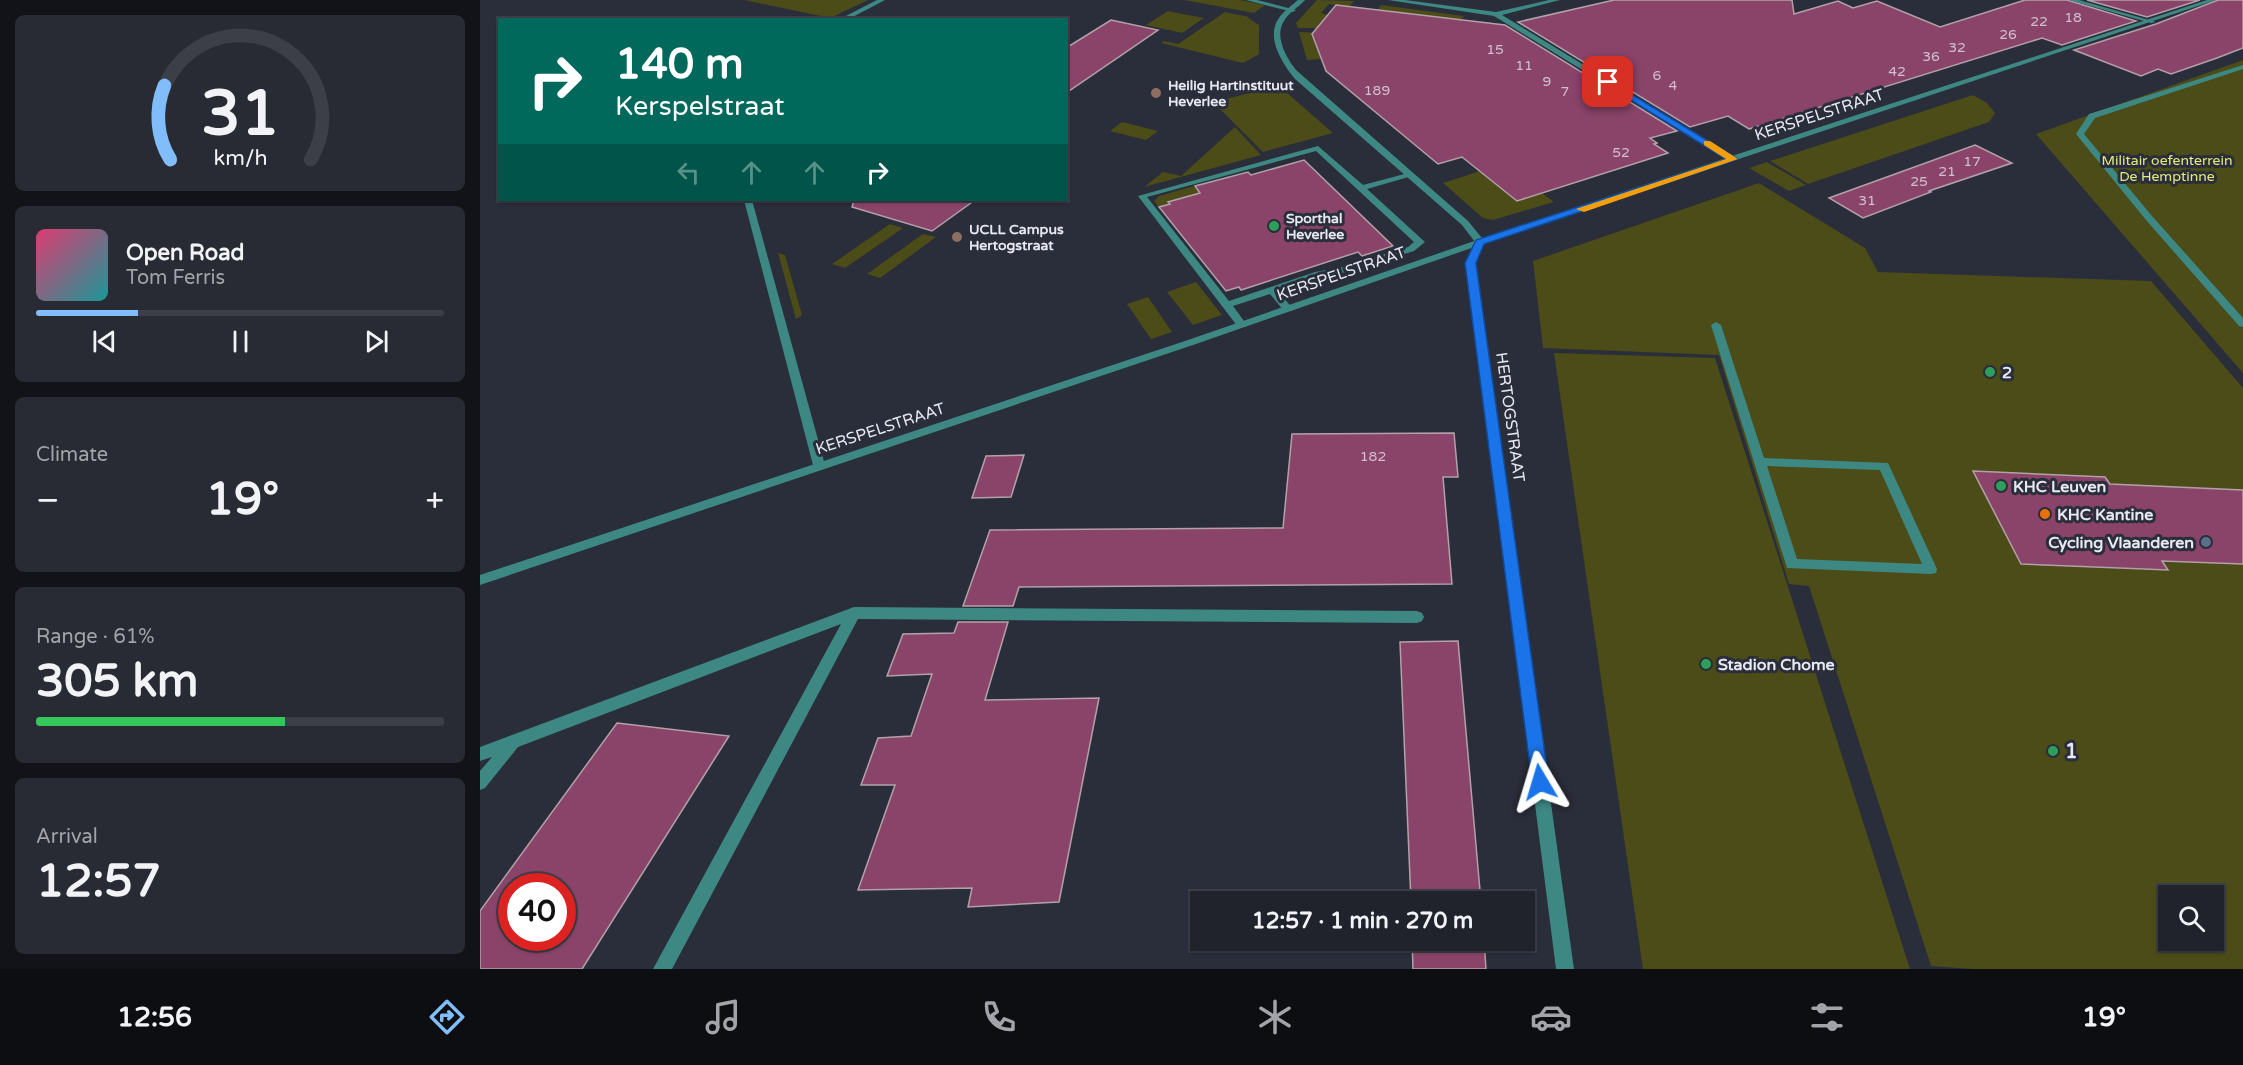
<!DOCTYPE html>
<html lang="en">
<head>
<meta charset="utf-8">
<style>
  body { margin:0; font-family:"Varela Round",sans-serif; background:#282a34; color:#f1f3f6; height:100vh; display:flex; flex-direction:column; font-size:22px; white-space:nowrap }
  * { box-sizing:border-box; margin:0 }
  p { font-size:20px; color:#a2a4a9 }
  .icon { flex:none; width:33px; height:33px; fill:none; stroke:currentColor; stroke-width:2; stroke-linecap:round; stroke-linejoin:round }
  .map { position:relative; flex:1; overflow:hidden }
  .side { display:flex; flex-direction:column; gap:15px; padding:15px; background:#121318; width:480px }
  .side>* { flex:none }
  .guide { position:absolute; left:18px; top:18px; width:570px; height:183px; border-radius:0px; box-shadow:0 2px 4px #0004,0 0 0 2px #3d3f48; background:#00695c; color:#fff; overflow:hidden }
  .buttons { position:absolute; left:1678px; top:885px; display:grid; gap:12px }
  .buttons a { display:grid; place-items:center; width:66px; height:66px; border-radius:0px; background:#20222c; box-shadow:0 2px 4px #0004,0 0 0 2px #3d3f48; font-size:30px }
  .speed { position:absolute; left:18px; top:873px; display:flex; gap:12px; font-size:30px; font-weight:700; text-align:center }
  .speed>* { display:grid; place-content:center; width:78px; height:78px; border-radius:50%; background:#20222c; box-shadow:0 2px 4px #0004,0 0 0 2px #3d3f48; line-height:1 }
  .speed .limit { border:9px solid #d22; background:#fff; color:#111 }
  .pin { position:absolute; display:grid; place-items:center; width:51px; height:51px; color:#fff; margin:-26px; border-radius:12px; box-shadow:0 3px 9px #0006 }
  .me { position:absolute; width:66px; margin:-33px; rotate:353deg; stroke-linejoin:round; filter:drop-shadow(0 0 4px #0008) }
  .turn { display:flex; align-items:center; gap:21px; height:126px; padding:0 18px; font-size:27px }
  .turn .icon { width:78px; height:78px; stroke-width:2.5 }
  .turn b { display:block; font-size:42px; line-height:51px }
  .lanes { display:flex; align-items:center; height:57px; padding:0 18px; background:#0003; justify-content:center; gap:30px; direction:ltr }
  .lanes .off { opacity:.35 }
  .big { font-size:45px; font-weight:700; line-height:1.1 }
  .side .card { flex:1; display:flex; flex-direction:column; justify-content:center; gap:9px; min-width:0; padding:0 21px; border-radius:9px; background:#282a34 }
  .side .dial { align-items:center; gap:0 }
  .dial svg { height:156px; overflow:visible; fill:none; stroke:#3d3f48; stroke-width:7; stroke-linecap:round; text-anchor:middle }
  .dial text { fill:#f1f3f6; stroke:none }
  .song { display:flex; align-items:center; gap:18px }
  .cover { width:72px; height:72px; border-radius:9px; background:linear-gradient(135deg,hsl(340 70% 55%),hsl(180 70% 35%)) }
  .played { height:6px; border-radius:3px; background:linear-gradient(90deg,#81bdfa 25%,#3d3f48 25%) }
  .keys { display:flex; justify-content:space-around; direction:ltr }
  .heat { display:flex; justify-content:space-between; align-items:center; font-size:33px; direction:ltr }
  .charge { height:9px; border-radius:4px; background:linear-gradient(90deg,#34c759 61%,#3d3f48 0) }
  .trip { position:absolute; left:710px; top:891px; width:345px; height:60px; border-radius:0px; background:#20222c; box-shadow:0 2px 4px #0004,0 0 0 2px #3d3f48; font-weight:700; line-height:60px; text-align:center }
  .menu { display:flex; height:96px; justify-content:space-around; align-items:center; background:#0d0e12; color:#a2a4a9 }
  .menu .icon { width:42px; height:42px }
  .menu .current { color:#81bdfa }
  .menu b { font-size:27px; color:#f1f3f6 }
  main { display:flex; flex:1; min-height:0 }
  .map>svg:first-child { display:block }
  .green { fill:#4b4c17; fill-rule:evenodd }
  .building { fill:#8a4469; stroke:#b3a1a9; stroke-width:1.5; fill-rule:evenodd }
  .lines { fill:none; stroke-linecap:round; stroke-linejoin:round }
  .service { fill:#3d8883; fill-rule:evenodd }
  .minor { fill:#3d8883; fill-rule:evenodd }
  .tertiary { fill:#3d8883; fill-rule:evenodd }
  .route { fill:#1a73e8; stroke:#114b97; stroke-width:1.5 }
  .slow { fill:#f59e0b }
  .education-dot { fill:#8d6e63; stroke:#2a2d3a; stroke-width:2 }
  .leisure-dot { fill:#2e9e5b; stroke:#2a2d3a; stroke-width:2 }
  .food-dot { fill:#e8710a; stroke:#2a2d3a; stroke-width:2 }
  .service-dot { fill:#5c6f8a; stroke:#2a2d3a; stroke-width:2 }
  .labels { text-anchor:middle; stroke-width:6; stroke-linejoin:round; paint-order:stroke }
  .number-label { font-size:14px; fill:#d0c0d0 }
  .far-poi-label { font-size:14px; font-weight:bold; fill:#e7e9f2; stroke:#2a2d3a; text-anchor:start }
  .far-park-label { font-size:14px; fill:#e6eb7c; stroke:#2a2d3a }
  .street-label { font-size:16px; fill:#e7e9f2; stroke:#2a2d3a }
  .poi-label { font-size:16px; font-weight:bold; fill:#e7e9f2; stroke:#2a2d3a; text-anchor:start }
  .near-poi-label { font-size:20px; font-weight:bold; fill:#e7e9f2; stroke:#2a2d3a; text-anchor:start }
</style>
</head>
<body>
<main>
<section class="side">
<div class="card dial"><svg viewBox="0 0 100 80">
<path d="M14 69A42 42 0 1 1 86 69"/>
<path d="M14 69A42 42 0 0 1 11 31" stroke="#81bdfa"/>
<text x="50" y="56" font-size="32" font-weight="700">31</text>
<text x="50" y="72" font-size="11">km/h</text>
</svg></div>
<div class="card">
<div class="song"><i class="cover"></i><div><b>Open Road</b><p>Tom Ferris</p></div></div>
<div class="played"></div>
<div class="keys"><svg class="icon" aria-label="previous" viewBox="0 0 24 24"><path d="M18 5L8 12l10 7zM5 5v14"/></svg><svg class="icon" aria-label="pause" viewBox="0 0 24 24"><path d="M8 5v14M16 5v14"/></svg><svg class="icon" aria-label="next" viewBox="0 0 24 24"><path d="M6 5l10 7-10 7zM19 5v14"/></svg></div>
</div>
<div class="card"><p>Climate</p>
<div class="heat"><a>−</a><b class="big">19°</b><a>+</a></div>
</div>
<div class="card"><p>Range · 61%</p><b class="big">305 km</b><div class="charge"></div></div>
<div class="card"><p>Arrival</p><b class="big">12:57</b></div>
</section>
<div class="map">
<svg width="1763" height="969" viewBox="0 0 1763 969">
  <rect width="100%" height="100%" fill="#2a2d3a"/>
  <g class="green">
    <path d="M264,0H388L350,18Z"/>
    <path d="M704,0H760L785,5L774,13Z"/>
    <path d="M837,0L874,1L869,7L849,4L841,13L848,15L838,28H818L816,23Z"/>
    <path d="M901,5L984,16L980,21L897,10Z"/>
    <path d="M688,11L692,12L724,18L702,33L666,25Z"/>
    <path d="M745,12L769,17L768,18L779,25V54L763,63L681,43L684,41L698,44Z"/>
    <path d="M819,32L842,33L833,38L841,59L827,60Z"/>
    <path d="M1763,60V373L1556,134Z"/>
    <path d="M799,86L853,133L783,152L733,102Z"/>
    <path d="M1493,95L1507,103L1515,113L1509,122L1328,184L1290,161Z"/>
    <path d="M1309,116L1322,123L1281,136L1269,129Z"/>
    <path d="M642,122L678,131L666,140L630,131Z"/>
    <path d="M755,127L781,155L664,187L683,172L701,176Z"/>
    <path d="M1287,162L1326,185L1309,191L1269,168Z"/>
    <path d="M1000,171L1062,193L1074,202L1013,220L1003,218L963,183Z"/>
    <path d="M1279,183L1385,248L1398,272L1671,281L1763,388V969H1492L1451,966L1329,586L1309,584L1239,355L1063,348L1053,261ZM1689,896H1734V940H1689Z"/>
    <path d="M714,186L720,193L679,207L674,201L679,196Z"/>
    <path d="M410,224L423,228L365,268L352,264Z"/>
    <path d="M443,234L456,237L400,278L387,274Z"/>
    <path d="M298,253L305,255L322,315L316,319Z"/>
    <path d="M716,282L742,315L713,325L687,292Z"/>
    <path d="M668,297L692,332L671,339L647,304Z"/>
    <path d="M1074,353L1235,358L1430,969H1163Z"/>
  </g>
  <g class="building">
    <path d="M1134,0H1312L1314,14L1358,1L1373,8L1397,1L1460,27L1545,0H1587L1656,21L1582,45L1562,38L1269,129L1248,116L1210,127L1038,22Z"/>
    <path d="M1607,0H1720L1667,17Z"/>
    <path d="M1738,0H1763V48L1737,58L1691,74L1678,69L1661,76L1594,50L1676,24Z"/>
    <path d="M856,5L1025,25L1197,131L1170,138L1177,143L1174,144L1188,153L1037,201L982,157L958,164L846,71L832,34Z"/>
    <path d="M631,20L678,30L586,93V48Z"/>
    <path d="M1495,145L1532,163L1449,191L1451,192L1383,218L1349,198Z"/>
    <path d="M824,160L913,246L882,256L878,252L761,290L759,287L746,291L679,207L690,204L688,202L720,193L715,186L768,172L771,175Z"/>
    <path d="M374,200H495L452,231L372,207Z"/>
    <path d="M974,433L978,477H963L972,584L539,587L533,606H483L510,530L803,528L812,434Z"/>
    <path d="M544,455L531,497L492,498L506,456Z"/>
    <path d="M1493,471L1625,477L1630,484L1763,490V564L1682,561L1688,570L1541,564Z"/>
    <path d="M478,622H528L505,700L619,698L579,902L488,907L492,888L378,890L415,785H381L398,738L431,736L452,674L407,676L423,634L474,633Z"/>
    <path d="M978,641L1001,902H931L920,642Z"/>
    <path d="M137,723L249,736L102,969H0V911ZM32,886H82V938H32Z"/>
    <path d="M932,940H1004L1006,969H933Z"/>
  </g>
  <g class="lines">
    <g class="service">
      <path d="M397,0H405L367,20H358Z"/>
      <path d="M766,0H777L816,10L813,12Z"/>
      <path d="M1763,65V69L1615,118L1604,134L1672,216L1763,318V327L1759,326L1666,220L1596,134L1609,114Z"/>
      <path d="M838,146L883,185L932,172V176L887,189L945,242L934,251L867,272L840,277L798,291L813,309L812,311H804L790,294L753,306L767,325L766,327H758L658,196ZM836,151L934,242L928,247L863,267L835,272L749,301L667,197Z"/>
      <path d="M264,200H272L345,465L339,469L333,465Z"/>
      <path d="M1236,322L1241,325L1284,458L1408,463L1457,569L1456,573L1451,574L1307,568L1231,325ZM1287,466L1400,470L1442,564L1317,559Z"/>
      <path d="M374,607L937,611L942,613L944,617L942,621L937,623L378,619L192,969H173L361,624L38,747L5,788L0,790V771L12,757L0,761V747Z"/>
    </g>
    <g class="minor">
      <path d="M908,0H925L1016,12L1069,0H1080L1022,15L1258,159L1251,161L1014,16Z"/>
      <path d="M1589,0H1599L1676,22L1671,23Z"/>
      <path d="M1000,239L1003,240V244L713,345L0,585V575L705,341Z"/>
    </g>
    <path class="tertiary" d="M818,0H825C819,7 809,12 804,21C794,36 806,57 816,70L988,221L1002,238L1727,0H1736L1004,244L996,263L1094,969H1076L986,263L995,242L982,225L815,79C803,64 787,40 797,21C802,12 811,6 818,0Z"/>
  </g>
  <path class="route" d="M1128,80L1258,159L1004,244L996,263L1069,782L1067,788L1060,790L1054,788L1052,782L985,263L996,240L1246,159L1125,84L1124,82Z"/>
  <path class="slow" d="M1224,141H1230L1258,159L1104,212L1096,209L1246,159L1224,145Z"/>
  <g class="education-dot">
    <circle cx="676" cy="93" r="6"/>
    <circle cx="477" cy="237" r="6"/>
  </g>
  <g class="leisure-dot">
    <circle cx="794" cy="226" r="6"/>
    <circle cx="1510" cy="372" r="6"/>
    <circle cx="1521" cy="486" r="6"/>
    <circle cx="1226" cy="664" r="6"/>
    <circle cx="1573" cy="751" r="6"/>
  </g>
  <circle class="food-dot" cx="1565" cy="514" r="6"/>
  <circle class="service-dot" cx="1726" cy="542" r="6"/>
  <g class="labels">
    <g class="number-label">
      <text x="1593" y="22">18</text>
      <text x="1559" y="26">22</text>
      <text x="1528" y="39">26</text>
      <text x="1477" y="52">32</text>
      <text x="1015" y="54">15</text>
      <text x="1451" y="61">36</text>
      <text x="1044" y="70">11</text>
      <text x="1417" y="76">42</text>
      <text x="1177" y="80">6</text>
      <text x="1067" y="86">9</text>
      <text x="1193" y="90">4</text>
      <text x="897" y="95">189</text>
      <text x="1085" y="96">7</text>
      <text x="1141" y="157">52</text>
      <text x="1492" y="166">17</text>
      <text x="1467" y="176">21</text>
      <text x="1439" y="186">25</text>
      <text x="1387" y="205">31</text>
      <text x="893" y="461">182</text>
    </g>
    <g class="far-poi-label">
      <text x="688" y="90">Heilig Hartinstituut<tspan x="688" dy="16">Heverlee</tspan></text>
      <text x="806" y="223">Sporthal<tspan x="806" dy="16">Heverlee</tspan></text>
      <text x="489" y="234">UCLL Campus<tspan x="489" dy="16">Hertogstraat</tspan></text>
    </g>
    <g class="far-park-label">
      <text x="1687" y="165">Militair oefenterrein<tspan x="1687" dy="16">De Hemptinne</tspan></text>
    </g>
    <g class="street-label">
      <text transform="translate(1339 114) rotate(-18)" y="6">KERSPELSTRAAT</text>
      <text transform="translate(861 273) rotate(-19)" y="6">KERSPELSTRAAT</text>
      <text transform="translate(1031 417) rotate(82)" y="6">HERTOGSTRAAT</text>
      <text transform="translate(400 428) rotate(-18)" y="6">KERSPELSTRAAT</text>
    </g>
    <g class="poi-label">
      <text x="1522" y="378">2</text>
      <text x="1533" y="492">KHC Leuven</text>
      <text x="1577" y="520">KHC Kantine</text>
      <text x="1714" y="548" text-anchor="end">Cycling Vlaanderen</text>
      <text x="1238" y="670">Stadion Chome</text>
    </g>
    <g class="near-poi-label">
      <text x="1585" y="758">1</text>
    </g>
  </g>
</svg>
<div class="buttons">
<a><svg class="icon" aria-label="search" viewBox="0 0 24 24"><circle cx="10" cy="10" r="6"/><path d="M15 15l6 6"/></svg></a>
</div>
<div class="speed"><div class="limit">40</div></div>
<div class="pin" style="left:1128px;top:82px;background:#d93025"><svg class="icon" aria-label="arrive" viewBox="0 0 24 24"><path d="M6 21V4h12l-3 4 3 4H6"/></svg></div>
<svg class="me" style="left:1060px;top:782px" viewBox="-20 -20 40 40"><path d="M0-17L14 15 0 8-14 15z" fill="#1a73e8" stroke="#fff" stroke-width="4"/></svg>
<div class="trip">12:57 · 1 min · 270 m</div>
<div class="guide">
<div class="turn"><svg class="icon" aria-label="right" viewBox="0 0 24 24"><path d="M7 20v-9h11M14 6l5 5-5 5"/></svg><div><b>140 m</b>Kerspelstraat</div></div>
<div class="lanes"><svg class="icon off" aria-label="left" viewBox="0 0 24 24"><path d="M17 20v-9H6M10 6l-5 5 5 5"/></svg><svg class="icon off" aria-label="ahead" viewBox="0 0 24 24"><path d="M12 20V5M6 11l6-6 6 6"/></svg><svg class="icon off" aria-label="ahead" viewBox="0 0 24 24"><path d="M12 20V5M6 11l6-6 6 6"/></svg><svg class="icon" aria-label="right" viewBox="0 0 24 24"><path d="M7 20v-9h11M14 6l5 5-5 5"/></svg></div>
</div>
</div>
</main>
<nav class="menu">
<b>12:56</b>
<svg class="icon current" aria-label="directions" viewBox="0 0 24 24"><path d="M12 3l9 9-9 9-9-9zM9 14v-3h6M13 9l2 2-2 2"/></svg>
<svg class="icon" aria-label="music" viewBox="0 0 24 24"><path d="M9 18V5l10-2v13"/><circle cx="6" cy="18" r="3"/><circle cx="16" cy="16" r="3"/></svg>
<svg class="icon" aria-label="phone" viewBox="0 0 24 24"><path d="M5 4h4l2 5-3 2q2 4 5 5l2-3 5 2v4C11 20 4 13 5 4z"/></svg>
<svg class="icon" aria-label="climate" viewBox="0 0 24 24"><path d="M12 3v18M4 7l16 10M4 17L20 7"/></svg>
<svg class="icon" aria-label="car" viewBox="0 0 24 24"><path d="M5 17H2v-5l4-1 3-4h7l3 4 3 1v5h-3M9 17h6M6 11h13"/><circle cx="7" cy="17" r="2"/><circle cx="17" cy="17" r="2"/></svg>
<svg class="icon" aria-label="filters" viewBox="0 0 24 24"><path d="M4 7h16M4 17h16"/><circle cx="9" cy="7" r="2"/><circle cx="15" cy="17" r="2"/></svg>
<b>19°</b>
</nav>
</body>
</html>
